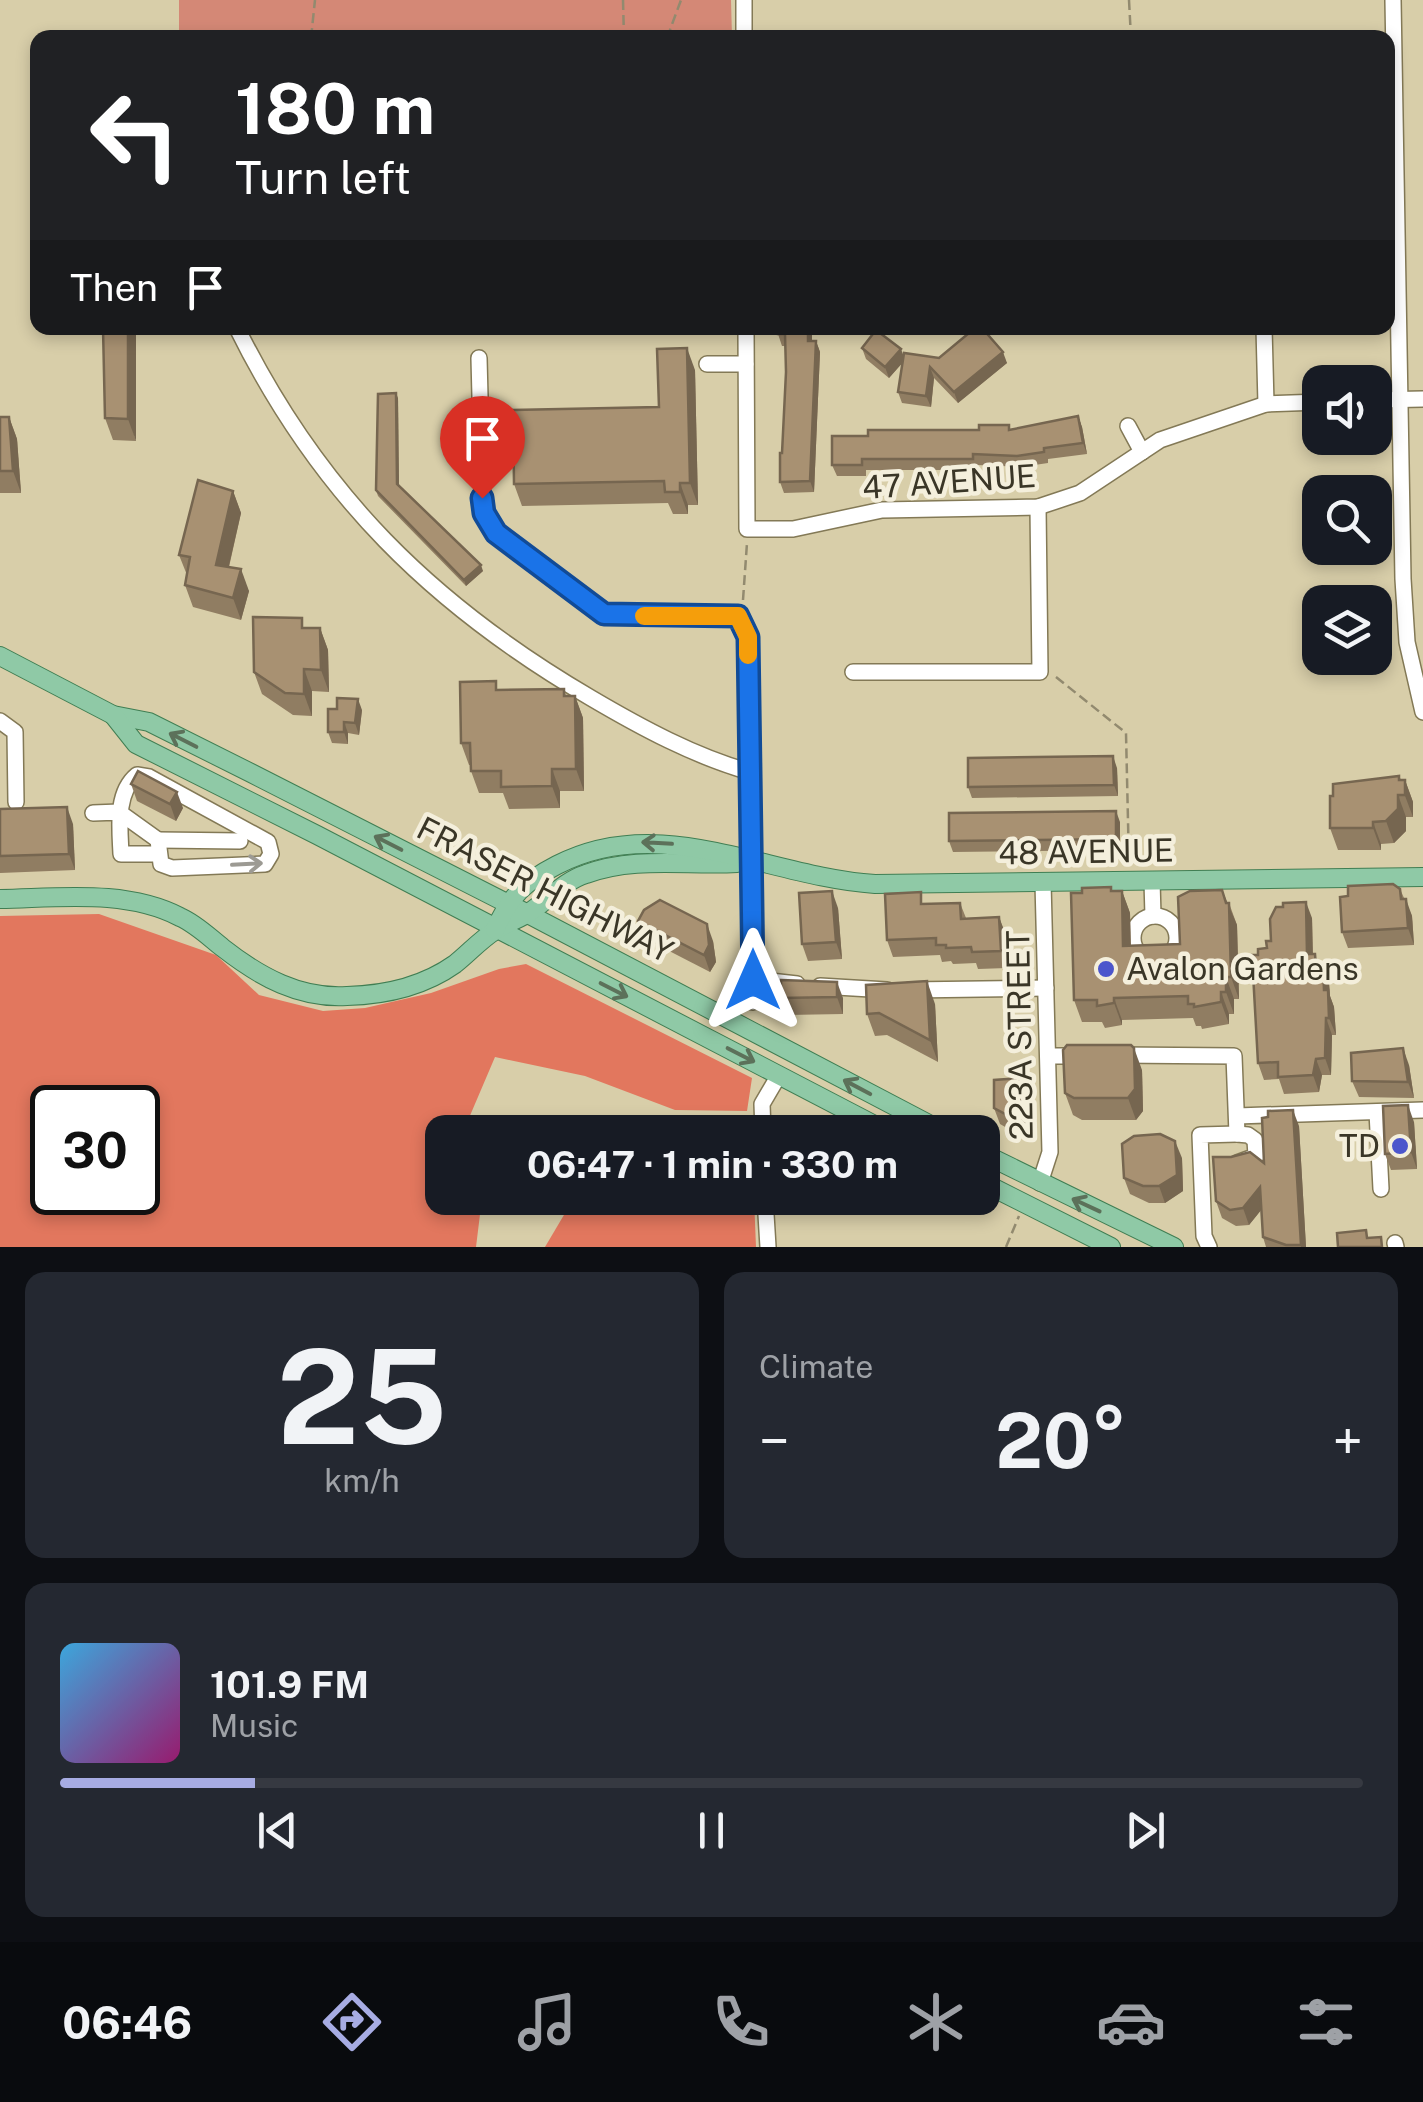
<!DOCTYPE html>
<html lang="en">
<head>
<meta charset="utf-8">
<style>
  body { margin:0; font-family:"Public Sans",sans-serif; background:#242831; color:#f1f3f6; height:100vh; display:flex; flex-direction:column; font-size:38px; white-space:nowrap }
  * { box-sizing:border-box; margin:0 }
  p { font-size:32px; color:#9ea1a6 }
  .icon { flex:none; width:55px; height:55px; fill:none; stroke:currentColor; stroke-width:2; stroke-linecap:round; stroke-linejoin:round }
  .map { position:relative; height:1247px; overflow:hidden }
  .panel { display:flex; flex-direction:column; gap:25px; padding:25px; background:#0d0f14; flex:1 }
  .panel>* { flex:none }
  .hud { position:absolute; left:30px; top:30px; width:1365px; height:305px; border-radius:20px; box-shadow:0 5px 15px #0003; background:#202124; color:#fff; overflow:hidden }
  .buttons { position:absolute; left:1302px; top:365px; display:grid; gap:20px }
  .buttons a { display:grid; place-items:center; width:90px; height:90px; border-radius:20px; background:#171b24; box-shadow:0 5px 15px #0003; font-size:50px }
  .speed { position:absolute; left:30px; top:1085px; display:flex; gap:20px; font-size:50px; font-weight:700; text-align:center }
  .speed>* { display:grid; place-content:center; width:130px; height:130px; border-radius:50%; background:#171b24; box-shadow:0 5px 15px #0003; line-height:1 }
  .speed .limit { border:5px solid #111; border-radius:15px; background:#fff; color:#111 }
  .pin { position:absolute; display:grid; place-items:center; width:85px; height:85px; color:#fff; margin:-102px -42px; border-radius:50% 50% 50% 0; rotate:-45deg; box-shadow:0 0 10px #0007 }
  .pin .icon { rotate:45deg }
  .me { position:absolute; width:110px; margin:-55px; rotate:0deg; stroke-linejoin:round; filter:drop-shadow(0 0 8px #0008) }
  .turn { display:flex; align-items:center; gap:35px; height:210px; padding:0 40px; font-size:45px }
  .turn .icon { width:130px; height:130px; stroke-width:2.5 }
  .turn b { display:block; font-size:70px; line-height:85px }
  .then { display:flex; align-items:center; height:95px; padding:0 40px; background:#0003; gap:20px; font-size:38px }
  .big { font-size:75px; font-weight:700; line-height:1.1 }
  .panel .card { flex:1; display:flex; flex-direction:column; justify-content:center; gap:15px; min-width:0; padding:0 35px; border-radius:20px; background:#242831 }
  .panel .dial { align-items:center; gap:0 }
  .dial b { font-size:130px; line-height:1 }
  .song { display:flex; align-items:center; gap:30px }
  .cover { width:120px; height:120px; border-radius:15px; background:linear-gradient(135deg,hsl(200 70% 55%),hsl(320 70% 35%)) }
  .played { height:10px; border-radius:5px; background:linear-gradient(90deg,#a7ace3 15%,#363941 15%) }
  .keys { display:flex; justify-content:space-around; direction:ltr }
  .heat { display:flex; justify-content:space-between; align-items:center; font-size:55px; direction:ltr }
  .panel .tiles { flex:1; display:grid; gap:25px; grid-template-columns:1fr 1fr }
  .card:last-child { grid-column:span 2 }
  .trip { position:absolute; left:425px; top:1115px; width:575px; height:100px; border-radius:20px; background:#171b24; box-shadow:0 5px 15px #0003; font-weight:700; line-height:100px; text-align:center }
  .menu { display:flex; height:160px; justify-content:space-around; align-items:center; background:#090b0e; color:#9ea1a6 }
  .menu .icon { width:70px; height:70px }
  .menu .current { color:#a7ace3 }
  .menu b { font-size:45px; color:#f1f3f6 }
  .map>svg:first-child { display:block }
  .green { fill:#d48876 }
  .forest { fill:#e2775e; fill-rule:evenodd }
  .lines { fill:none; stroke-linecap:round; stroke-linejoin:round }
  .minor-casing { stroke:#837956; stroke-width:18 }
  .major-casing { stroke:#407e53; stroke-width:20 }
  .path { stroke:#928a6f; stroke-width:2.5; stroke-dasharray:10 5; stroke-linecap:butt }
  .minor { stroke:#fff; stroke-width:15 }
  .major { stroke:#8fc9a6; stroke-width:18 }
  .wall { fill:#907d62 }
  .shaded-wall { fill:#766650 }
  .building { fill:#a89172; stroke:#766650; stroke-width:2.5 }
  .oneway { stroke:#5c715a }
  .oneway2 { stroke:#9c9a93 }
  .route-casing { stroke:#114b97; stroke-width:25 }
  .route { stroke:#1a73e8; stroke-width:18 }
  .slow { stroke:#f59e0b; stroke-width:18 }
  .poi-dot { fill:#4c56cc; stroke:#f4efdc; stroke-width:4 }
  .labels { text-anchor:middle; stroke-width:9; stroke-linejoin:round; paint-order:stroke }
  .street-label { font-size:32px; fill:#3a3627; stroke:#f4efdc }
  .poi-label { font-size:32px; fill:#3a3627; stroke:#f4efdc; text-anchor:start }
</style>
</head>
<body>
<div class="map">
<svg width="1423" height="1247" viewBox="0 0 1423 1247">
  <rect width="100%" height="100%" fill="#d8cea9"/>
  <path class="green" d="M179,0H731L732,37H179Z"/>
  <g class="forest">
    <path d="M99,914L216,955L259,995L323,1011L365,1008L431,993L499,969L526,964L752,1078L747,1111L675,1110L585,1076L495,1057L463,1132H442V1198H482L476,1247H0V916ZM52,1108H138V1192H52Z"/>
    <path d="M574,1198H754L756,1247H545Z"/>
  </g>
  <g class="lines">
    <defs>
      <g id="minor">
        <path d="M744,0V38"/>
        <path d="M1393,0L1403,579L1407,642L1423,712"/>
        <path d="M237,328C319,494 432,605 591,698C642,728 694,756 750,772"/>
        <path d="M746,328L747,529H793L882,510L1038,507L1080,493L1160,440L1266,404L1320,402"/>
        <path d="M1264,328L1266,404"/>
        <path d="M479,358L483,513L496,533L603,614L738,615L748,637L753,1002"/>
        <path d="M707,364H746"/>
        <path d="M1375,400L1423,399"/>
        <path d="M1128,426L1142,452"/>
        <path d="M853,672H1040L1038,507"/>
        <path d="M0,721L15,732L16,802"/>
        <path d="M93,813L119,812L158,840L161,864L172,868L265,864L271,854L268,842L149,777L137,775C115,793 120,829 121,854H157"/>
        <path d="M158,840L240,841"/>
        <path d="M1152,881L1153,916"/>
        <circle cx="1155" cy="938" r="22"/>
        <path d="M753,979L797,984"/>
        <path d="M820,986L887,990"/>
        <path d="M910,990L1046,988"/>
        <path d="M1118,1055L1234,1056L1237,1134L1200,1135L1204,1236L1209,1247"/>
        <path d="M1048,1056H1080"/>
        <path d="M1377,1112L1381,1189"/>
        <path d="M1237,1116L1423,1110"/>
        <path d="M763,1132L762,1104L779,1075"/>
        <path d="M1237,1163L1256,1156L1255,1140L1248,1135L1237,1134"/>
        <path d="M1040,1183L1050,1152L1043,883"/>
        <path d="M765,1198L768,1247"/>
        <path d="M1395,1243L1396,1247"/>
      </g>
      <g id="major">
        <path d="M0,656L113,715L149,722L251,773L528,914L944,1132"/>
        <path d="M113,715L136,744L317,835L888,1132"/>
        <path d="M0,899C59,898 126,889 180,917C196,924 209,937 223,948C260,977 300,999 347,996C386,995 424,986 455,964C469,953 481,939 496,930C507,923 519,919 530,912C549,899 564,881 586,874C635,856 686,866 737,863"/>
        <path d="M495,930C510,896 524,882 557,865C661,811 768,877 875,884L1423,877"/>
        <path d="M982,1153L1174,1247"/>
        <path d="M982,1182L1111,1247"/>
      </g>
    </defs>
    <use href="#minor" class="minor-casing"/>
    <use href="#major" class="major-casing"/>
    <g class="path">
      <path d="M623,0L624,38"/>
      <path d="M1129,0L1131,38"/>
      <path d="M311,38L315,0"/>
      <path d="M667,38L681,0"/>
      <path d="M743,600L747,543"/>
      <path d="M1056,677L1126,733L1129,865"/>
      <path d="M1006,1247L1019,1216"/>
    </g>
    <use href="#minor" class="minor"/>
    <use href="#major" class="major"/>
  </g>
  <g class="wall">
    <path d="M103,328L136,441L113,440L105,418Z"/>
    <path d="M812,328V341H816L820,352L814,492L784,493L780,482L786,372L785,346H782L778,334Z"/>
    <path d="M852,328H884V333H879L903,356L939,358L975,328H1010H983L1007,363L958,403L934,378L931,407L902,403L898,392L902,363L889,378L866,359L862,348L874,333H854Z"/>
    <path d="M695,370L698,505H688V514H673L668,503L522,506L514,484L659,407Z"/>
    <path d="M398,398L399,486L483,571L466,586L378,496L376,490Z"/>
    <path d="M1078,416L1082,427L1087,454L1048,459V463L1021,467L977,465V470H866V476H837L832,465Z"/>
    <path d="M0,417H9L17,439L21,493H0Z"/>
    <path d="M233,491L241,513L229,567L249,591L241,620L193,607L185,585L187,575L179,555Z"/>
    <path d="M305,628H320L328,650L329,692L312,691V716L293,715L262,694L254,672Z"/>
    <path d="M564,689L566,696H575L583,718L584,791H560V808L509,809L503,793H479L471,771V765H469L461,743L499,690Z"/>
    <path d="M362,710L359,735L348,733V744L332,743L328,732Z"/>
    <path d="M1117,768L1118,796L972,798L968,787Z"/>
    <path d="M1399,776L1401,780H1405L1413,802V817H1406V831L1394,843L1381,844V850H1338L1330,828L1333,796Z"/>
    <path d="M131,784L183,808L176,821L137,801Z"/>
    <path d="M0,809L73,824L75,870L0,873Z"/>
    <path d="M1120,822V850L953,852L949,841Z"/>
    <path d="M1111,887L1112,891H1122L1130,913L1131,945L1180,944L1229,903L1237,925L1239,999H1234V1014H1229V1024L1202,1029L1201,1026H1196L1193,1018L1122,1020V1025L1105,1028L1102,1022H1082L1074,1000L1082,893Z"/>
    <path d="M1400,889L1412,916L1414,945L1348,948L1342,932Z"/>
    <path d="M960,903L966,918L999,917L1005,933L1007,968L978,969L976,963L953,964L951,961L942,962L940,955L893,957L887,940L925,904Z"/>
    <path d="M838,908L842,959L808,961L802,944Z"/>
    <path d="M1312,918L1313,954L1329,983L1330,996L1334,1007L1336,1035H1332L1331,1075H1322L1319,1092L1284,1094L1279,1079L1264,1080L1258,1063V955L1267,948L1271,941Z"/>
    <path d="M638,921L713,941L716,962L710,972L644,938Z"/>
    <path d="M781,980L843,998V1014L787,1015L781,998Z"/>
    <path d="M935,1004L938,1062L887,1035L875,1036L867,1014Z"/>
    <path d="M1409,1065L1414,1098L1359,1097L1352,1081Z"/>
    <path d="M1142,1070L1143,1111L1136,1120H1082L1073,1115L1065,1093Z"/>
    <path d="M1026,1095L1028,1140L1000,1124L994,1108Z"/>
    <path d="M1414,1122L1417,1169L1391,1170L1385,1154Z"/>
    <path d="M1299,1126L1306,1247H1266L1263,1237L1261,1210L1249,1225L1236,1226L1222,1218L1216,1201L1264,1163Z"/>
    <path d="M1182,1158L1183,1191L1165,1203H1149L1130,1194L1124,1178Z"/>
  </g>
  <g class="shaded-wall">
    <path d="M128,328H136V441L128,419Z"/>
    <path d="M808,328H812V352L808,341Z"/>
    <path d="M816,341L820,352L814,492L810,481Z"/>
    <path d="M687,348L695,370L698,505L690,483Z"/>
    <path d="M901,349L905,360L889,378L885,367Z"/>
    <path d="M1003,352L1007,363L958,403L954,392Z"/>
    <path d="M930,367L934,378L931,407L926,396Z"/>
    <path d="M396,393L398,398L399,489L397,484Z"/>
    <path d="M1078,416L1082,427L1087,454L1083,443Z"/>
    <path d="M9,417L17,439L21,493L13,471Z"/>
    <path d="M680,483L688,505V514L680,492Z"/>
    <path d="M233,491L241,513L224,587L216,565Z"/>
    <path d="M481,565L483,571L466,586L464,580Z"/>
    <path d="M241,569L249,591L241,620L233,598Z"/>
    <path d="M320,628L328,650L329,692L321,670Z"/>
    <path d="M304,669L312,691V716L304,694Z"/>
    <path d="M575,696L583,718L584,791L576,769Z"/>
    <path d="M358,699L362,710L359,735L355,723Z"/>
    <path d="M344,722L348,733V744L344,732Z"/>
    <path d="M1113,756L1117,768L1118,796L1114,785Z"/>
    <path d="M552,769L560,791V808L552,786Z"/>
    <path d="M1399,776L1405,792V780L1413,802V817L1399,780Z"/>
    <path d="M177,792L183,808L176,821L170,804Z"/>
    <path d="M1398,795L1406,817V831L1394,843L1386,821Z"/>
    <path d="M67,807L73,824L75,870L69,854Z"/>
    <path d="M1116,811L1120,822V850L1116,839Z"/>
    <path d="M1373,822L1381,844V850L1373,828Z"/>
    <path d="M1222,890L1237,925L1239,999L1231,977Z"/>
    <path d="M832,891L838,908L842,959L836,942Z"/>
    <path d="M1122,891L1130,913L1131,968L1123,946Z"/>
    <path d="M1406,899L1412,916L1414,945L1408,928Z"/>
    <path d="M1306,902L1312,918L1313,971L1307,954Z"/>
    <path d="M999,917L1005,933L1007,968L1001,951Z"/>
    <path d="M707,924L713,941L716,962L710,972L704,955Z"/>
    <path d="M1323,966L1329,983L1330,996L1334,1007L1336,1035L1329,1018L1324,990Z"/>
    <path d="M1226,977L1234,999V1014L1226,992Z"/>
    <path d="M927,981L935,1004L938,1062L930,1040Z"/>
    <path d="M837,982L843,998V1014L837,997Z"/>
    <path d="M1221,992L1229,1014V1024L1221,1002Z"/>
    <path d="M1114,998L1122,1020V1025L1114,1003Z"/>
    <path d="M1326,1018L1332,1035L1331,1075L1325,1058Z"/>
    <path d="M1134,1048L1142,1070L1143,1111L1136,1120L1128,1098Z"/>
    <path d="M1403,1048L1409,1065L1414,1098L1408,1082Z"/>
    <path d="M1316,1059L1322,1075L1319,1092L1313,1075Z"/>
    <path d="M1020,1078L1026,1095L1028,1140L1022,1123Z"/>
    <path d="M1408,1105L1414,1122L1417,1169L1411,1152Z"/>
    <path d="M1293,1110L1299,1126L1306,1247H1301V1245Z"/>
    <path d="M1175,1141L1182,1158L1183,1191L1165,1203L1159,1186Z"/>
    <path d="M1260,1187L1266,1204L1249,1225L1243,1208Z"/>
  </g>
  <g class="building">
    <path d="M103,328H128V419L105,418Z"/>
    <path d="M778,328H808V341H816L810,481L780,482V453H782L786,372L785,334H778Z"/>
    <path d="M975,328H982L1003,352L954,392L930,367L926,396L898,392L904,353L939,358Z"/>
    <path d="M876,330L901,349L885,367L862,348Z"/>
    <path d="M687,348L690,483H680V492H665L664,481L514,484L513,410L659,407L657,349Z"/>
    <path d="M396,393L397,484L481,565L464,580L376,490L378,394Z"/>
    <path d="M1078,416L1083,443L1044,448V452L1017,456L973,454V459H862V465H832V436H868V430H979V425H1009V430Z"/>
    <path d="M0,417H9L13,471H0Z"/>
    <path d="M198,480L233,491L216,565L241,569L233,598L185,585L190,557L179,555Z"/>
    <path d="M253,617L302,618V628H320L321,670L304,669V694L285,693L254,672Z"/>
    <path d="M496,681V690L564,689V696H575L576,769H552V786L501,787V771H471L470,743H461L460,682Z"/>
    <path d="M337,698L358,699L355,723L344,722V732H328V709H337Z"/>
    <path d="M1113,756L1114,785L968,787V758Z"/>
    <path d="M138,771L177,792L170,804L131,784Z"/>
    <path d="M1399,776V780H1405V795H1398V809L1386,821L1373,822V828H1330V796H1333V784Z"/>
    <path d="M67,807L69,854L0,856V809Z"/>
    <path d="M1116,811V839L949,841V813Z"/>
    <path d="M1393,884L1400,889L1401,899H1406L1408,928L1342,932L1340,897L1348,896V886Z"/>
    <path d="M1111,887V891H1122L1123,946L1180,944L1178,897L1190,891L1222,890L1226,903H1229L1231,977H1226V992H1221V1002L1194,1007V1004H1188V996L1114,998V1003L1097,1006V1000H1074L1071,893H1082V888Z"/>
    <path d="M832,891L836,942L802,944L799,893Z"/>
    <path d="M921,892V904L960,903L961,919L999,917L1001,951L972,952L971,947L946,948V945H936V938L887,940L885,894Z"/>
    <path d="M660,900L707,924L709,945L704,955L638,921L644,910Z"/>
    <path d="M1306,902L1307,954H1315L1316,967L1323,966L1324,990H1328L1329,1018H1326L1325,1058L1316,1059L1313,1075L1278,1077V1062L1258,1063L1252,955H1258V949L1267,948L1266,941H1271L1270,919L1276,907H1283V903Z"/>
    <path d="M781,980L837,982V997L781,998Z"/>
    <path d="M927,981L930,1040L879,1013L867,1014L866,985Z"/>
    <path d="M1067,1045H1131L1134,1048L1135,1089L1128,1098H1074L1065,1093L1063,1050Z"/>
    <path d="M1403,1048L1408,1082L1352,1081L1351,1053Z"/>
    <path d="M1020,1078L1022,1123L994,1108V1080Z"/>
    <path d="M1408,1105L1411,1152L1385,1154L1383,1106Z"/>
    <path d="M1293,1110L1301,1245H1286L1263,1237L1260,1187L1243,1208L1230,1210L1216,1201L1213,1157H1231L1250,1152L1264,1163L1262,1118L1268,1117V1111Z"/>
    <path d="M1160,1134L1175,1141L1177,1175L1159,1186H1143L1124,1178L1122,1144L1134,1136Z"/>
    <path d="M1366,1230L1367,1238L1381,1237L1382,1247H1338L1337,1233Z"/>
  </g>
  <defs><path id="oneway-shaft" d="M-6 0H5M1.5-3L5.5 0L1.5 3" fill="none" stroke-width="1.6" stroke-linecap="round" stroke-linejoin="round" transform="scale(2.5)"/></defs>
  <g class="oneway">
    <use href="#oneway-shaft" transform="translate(183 740) rotate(-153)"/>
    <use href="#oneway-shaft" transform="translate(388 843) rotate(-153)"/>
    <use href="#oneway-shaft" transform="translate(657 843) rotate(-177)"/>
    <use href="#oneway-shaft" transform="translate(614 990) rotate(27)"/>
    <use href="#oneway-shaft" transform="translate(741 1055) rotate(27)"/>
    <use href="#oneway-shaft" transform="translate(857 1087) rotate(-152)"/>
    <use href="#oneway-shaft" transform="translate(1086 1205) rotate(-155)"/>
  </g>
  <use class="oneway2" href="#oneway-shaft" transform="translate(247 864) rotate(-3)"/>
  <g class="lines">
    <defs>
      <path id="route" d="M482,498L484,513L496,533L604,614L738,616L748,637L753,980"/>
    </defs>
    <use href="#route" class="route-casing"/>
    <use href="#route" class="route"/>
    <path class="slow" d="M644,616H738L748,637V655"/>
  </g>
  <g class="poi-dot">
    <circle cx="1106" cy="969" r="10"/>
    <circle cx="1400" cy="1146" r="10"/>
  </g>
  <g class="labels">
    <g class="street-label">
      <text transform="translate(949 482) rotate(-4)" y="11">47 AVENUE</text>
      <text transform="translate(1086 852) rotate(-1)" y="11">48 AVENUE</text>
      <text transform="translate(545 890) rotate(27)" y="11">FRASER HIGHWAY</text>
      <text transform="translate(1020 1035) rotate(-91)" y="11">223A STREET</text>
    </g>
    <g class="poi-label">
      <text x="1126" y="980">Avalon Gardens</text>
      <text x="1380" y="1157" text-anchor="end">TD</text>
    </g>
  </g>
</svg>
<div class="buttons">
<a><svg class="icon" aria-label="sound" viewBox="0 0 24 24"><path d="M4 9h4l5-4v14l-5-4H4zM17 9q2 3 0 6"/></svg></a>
<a><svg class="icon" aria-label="search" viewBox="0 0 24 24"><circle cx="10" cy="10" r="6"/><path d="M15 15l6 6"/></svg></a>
<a><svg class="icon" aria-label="layers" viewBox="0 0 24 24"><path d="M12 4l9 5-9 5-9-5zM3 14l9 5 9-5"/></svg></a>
</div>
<div class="speed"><div class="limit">30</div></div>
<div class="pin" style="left:482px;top:498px;background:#d93025"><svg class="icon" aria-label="arrive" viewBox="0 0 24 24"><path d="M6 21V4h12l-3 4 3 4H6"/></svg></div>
<svg class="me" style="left:753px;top:980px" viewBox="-20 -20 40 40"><path d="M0-17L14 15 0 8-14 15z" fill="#1a73e8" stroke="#fff" stroke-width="4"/></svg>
<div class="trip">06:47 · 1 min · 330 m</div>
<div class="hud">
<div class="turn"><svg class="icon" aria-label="left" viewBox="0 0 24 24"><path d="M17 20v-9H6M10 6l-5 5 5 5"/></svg><div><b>180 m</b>Turn left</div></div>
<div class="then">Then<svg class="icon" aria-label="arrive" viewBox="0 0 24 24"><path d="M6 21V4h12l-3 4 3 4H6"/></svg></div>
</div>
</div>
<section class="panel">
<div class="tiles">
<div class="card dial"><b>25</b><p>km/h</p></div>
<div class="card"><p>Climate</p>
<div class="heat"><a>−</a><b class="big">20°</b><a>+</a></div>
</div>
<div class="card">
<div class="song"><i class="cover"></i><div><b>101.9 FM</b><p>Music</p></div></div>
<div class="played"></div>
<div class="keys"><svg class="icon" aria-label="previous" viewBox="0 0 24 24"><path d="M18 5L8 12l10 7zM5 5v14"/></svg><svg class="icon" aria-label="pause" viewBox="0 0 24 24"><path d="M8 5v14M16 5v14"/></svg><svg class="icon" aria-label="next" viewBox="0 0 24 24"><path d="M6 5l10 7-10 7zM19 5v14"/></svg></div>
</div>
</div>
</section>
<nav class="menu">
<b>06:46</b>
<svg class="icon current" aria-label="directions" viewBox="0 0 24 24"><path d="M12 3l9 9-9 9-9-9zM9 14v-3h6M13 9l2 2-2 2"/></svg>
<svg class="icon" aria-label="music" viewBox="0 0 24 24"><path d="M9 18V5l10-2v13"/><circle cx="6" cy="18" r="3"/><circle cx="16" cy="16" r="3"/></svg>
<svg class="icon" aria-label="phone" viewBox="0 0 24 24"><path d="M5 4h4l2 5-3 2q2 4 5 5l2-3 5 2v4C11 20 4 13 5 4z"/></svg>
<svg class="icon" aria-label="climate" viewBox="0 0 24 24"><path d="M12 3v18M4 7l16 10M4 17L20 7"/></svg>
<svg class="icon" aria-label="car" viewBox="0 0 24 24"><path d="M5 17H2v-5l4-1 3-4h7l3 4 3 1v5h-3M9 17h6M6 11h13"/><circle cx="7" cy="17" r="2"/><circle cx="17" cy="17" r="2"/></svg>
<svg class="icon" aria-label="filters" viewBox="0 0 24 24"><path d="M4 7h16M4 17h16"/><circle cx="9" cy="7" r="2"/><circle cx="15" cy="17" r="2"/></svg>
</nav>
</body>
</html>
